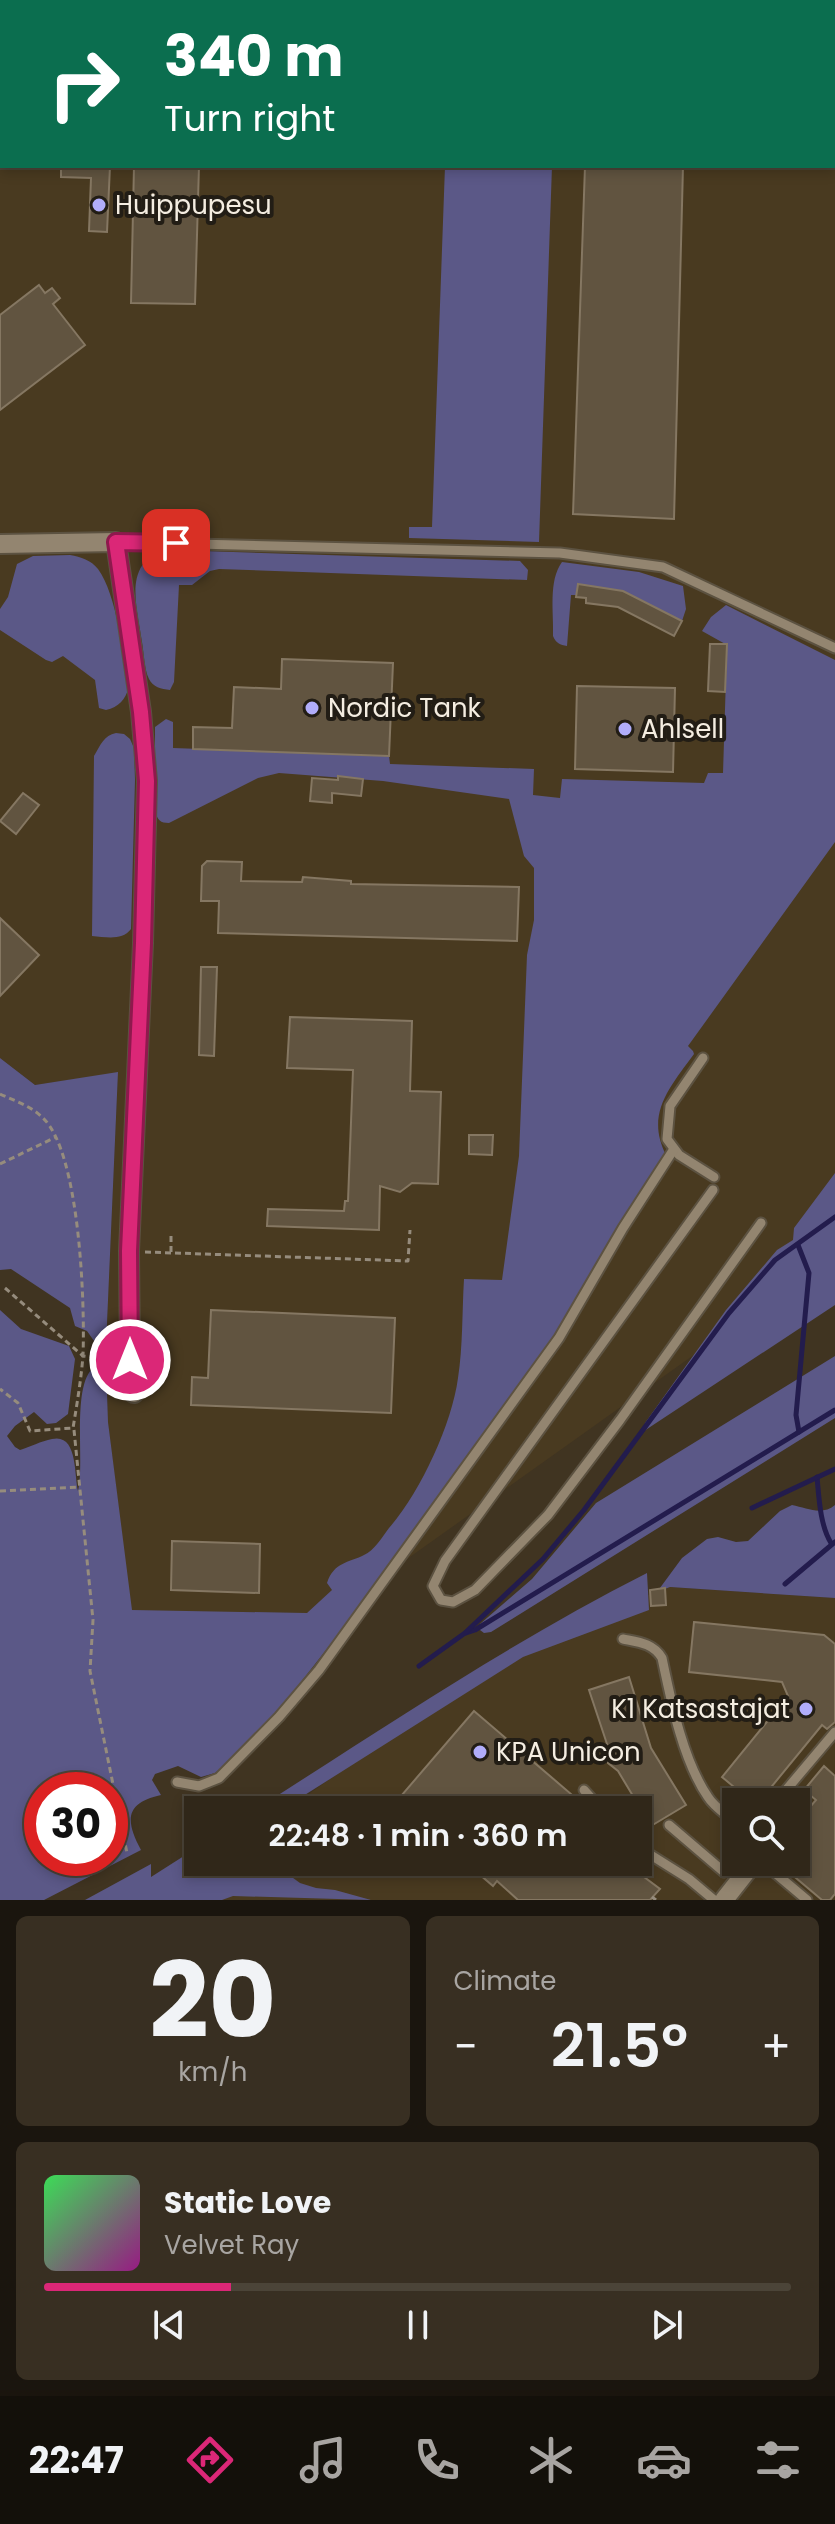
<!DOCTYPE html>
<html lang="en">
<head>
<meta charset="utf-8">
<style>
  body { margin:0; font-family:Poppins,sans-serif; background:#382f22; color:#f1f3f6; height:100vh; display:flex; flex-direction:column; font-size:30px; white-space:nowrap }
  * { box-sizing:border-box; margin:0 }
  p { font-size:26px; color:#a8a5a2 }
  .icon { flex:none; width:44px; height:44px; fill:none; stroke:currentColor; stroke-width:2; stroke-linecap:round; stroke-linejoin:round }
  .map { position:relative; height:1900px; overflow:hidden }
  .panel { display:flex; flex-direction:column; gap:16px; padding:16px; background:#1a150e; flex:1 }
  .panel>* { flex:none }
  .banner { position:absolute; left:0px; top:0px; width:836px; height:168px; box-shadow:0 4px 12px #0003,0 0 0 2px #4b4438; background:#0b6e4f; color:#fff; overflow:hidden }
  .controls { position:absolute; left:722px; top:1788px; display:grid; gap:16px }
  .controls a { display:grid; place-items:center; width:88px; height:88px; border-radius:0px; background:#302719; box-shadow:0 4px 12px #0003,0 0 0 2px #4b4438; font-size:40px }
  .speed { position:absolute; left:24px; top:1772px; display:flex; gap:16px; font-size:40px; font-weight:700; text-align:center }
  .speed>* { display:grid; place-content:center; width:104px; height:104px; border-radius:50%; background:#302719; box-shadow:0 4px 12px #0003,0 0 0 2px #4b4438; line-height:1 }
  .speed .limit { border:12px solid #d22; background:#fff; color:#111 }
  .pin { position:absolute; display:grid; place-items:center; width:68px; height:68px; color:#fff; margin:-34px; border-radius:16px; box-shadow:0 4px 12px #0006 }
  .me { position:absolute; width:88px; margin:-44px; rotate:0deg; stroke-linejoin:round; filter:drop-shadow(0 0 6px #0008) }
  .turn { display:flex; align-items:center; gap:28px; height:168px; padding:0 32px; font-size:36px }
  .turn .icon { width:104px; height:104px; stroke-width:2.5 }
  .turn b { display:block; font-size:56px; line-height:68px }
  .big { font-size:60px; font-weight:600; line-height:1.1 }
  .panel .widget { flex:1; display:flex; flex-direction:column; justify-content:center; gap:12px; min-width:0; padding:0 28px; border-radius:12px; background:#382f22 }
  .panel .dial { align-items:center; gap:0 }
  .dial b { font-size:104px; line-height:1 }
  .song { display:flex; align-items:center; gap:24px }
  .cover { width:96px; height:96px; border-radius:12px; background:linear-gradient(135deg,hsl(130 70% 55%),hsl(310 70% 35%)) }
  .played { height:8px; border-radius:4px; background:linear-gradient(90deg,#db2777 25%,#4b4438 25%) }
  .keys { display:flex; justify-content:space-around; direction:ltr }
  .heat { display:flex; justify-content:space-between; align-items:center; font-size:44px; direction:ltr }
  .panel .tiles { flex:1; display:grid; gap:16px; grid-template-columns:1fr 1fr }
  .widget:last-child { grid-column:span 2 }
  .trip { position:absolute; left:184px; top:1796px; width:468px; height:80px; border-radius:0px; background:#302719; box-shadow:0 4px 12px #0003,0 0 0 2px #4b4438; font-weight:600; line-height:80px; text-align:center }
  .tab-bar { display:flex; height:128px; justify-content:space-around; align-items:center; background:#13100a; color:#a8a5a2 }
  .tab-bar .icon { width:56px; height:56px }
  .tab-bar .on { color:#db2777 }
  .tab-bar b { font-size:36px; color:#f1f3f6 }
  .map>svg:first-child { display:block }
  .built { fill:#493a20; fill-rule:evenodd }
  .green { fill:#5b5887; fill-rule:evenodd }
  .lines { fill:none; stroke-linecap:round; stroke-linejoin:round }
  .stream { stroke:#231c4d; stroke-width:5 }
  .building { fill:#615440; stroke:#857762; stroke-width:2 }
  .service-casing { stroke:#5c5241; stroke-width:13 }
  .minor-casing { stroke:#5c5241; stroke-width:22 }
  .path { stroke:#968c7d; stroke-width:3; stroke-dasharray:6 4; stroke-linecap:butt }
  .service { stroke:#938570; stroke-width:9 }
  .minor { stroke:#938570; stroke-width:18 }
  .route-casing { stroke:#8e194d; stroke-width:20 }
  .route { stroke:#db2777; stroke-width:14 }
  .poi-dot { fill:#b1adfa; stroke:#221d15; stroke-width:3 }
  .labels { text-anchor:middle; stroke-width:8; stroke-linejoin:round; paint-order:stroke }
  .poi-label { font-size:26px; fill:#f4ede1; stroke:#221d15; text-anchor:start }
</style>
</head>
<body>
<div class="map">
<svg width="835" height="1900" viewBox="0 0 835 1900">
  <rect width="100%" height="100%" fill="#403421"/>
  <g class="built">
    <path d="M0,0H835V1189L726,1332L327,1616L307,1613L131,1611L108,1422L106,1346L118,1073L35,1085L0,1058ZM2,2H834V166H2Z"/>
    <path d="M669,1587L835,1598V1900H220L252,1862H638V1810H286L525,1642ZM736,1802H796V1862H736Z"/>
  </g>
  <g class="green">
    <path d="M445,166H552L539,542L409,538V527H432Z"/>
    <path d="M170,550L520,561L528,570L527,580L219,569L210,571L192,585H179L174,682L170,690C161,689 153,687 149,679C144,669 144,653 142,642C137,607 121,558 170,550Z"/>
    <path d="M70,555C81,557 91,560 98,569C117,595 123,655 129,687C125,700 119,707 106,710L99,708L95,680L63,656L52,662L46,660L0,630V609L8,597L17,564L33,556Z"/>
    <path d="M562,562L639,572L683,586L686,609L682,621L623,591L578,585L576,595H571L567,646C560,645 556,643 553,636C554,613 548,581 562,562Z"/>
    <path d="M726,605L835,660V842L688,1046L693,1051L694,1054C670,1087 645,1114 666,1155L556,1336L362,1604L276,1714L237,1755L215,1773L201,1777L178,1766L155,1774L152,1780L161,1795C125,1803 125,1820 141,1850L44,1900H0V1310L21,1329L69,1346L75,1359L68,1414L56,1423L47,1424L34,1412L15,1426L7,1436L15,1447L20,1450C30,1447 41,1441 52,1439C78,1433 74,1475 78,1491C85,1463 71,1385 94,1367C96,1366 104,1363 106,1363L108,1422L132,1610L307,1613L332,1590L327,1583C334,1562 348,1563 364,1555C374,1551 383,1536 389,1528C420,1493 452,1424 458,1378C463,1346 462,1312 464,1279L502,1280L519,1156L527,955L534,920V868L524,856L509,799L383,781L279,773L258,778L169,823C160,823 158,820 155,812V727L166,719L173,722V748L389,756L390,764L534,769L533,795L560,798L562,779L704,783L708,773H723L727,645L702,631L711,617ZM42,1790H110V1858H42Z"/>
    <path d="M116,733L124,734L130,739L134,748L135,780L131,929C122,941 106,937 92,936L94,756C100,746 104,735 116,733Z"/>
    <path d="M0,1058L35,1085L118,1072L106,1346L99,1348L87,1331L75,1326L70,1308L11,1269L0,1270Z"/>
    <path d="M835,1173V1305L644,1431L645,1423L726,1310L777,1250L793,1240L794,1228Z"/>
    <path d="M835,1356V1418L491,1632L484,1633L480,1630V1624L532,1579L596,1503Z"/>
    <path d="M792,1505C807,1508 822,1516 835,1505V1598L670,1587L657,1592L682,1558L707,1539L718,1537L736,1542L748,1541L780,1511Z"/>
    <path d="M647,1573L649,1610L523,1657L281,1810H255C383,1728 511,1642 647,1573Z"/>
    <path d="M198,1847V1862H238L240,1868L278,1867L300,1883L316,1888L335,1890L371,1900L233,1896L222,1900H85L151,1864V1877Z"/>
  </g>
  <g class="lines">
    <g class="stream">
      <path d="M798,1245L809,1273L796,1415L799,1432"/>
      <path d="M817,1477C819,1498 820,1525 831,1543"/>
      <path d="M752,1508L835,1469"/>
      <path d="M785,1584L835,1542"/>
      <path d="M466,1633L475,1630L835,1410"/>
      <path d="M419,1666L465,1633L543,1559L584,1510L729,1313L775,1260L835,1217"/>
    </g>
  </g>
  <g class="building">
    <path d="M61,166H110L107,232L89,231L91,178L61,177Z"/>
    <path d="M134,166H199L195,304L131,303Z"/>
    <path d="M585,166H683L674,519L573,514Z"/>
    <path d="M39,285L45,293L52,288L60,298L53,304L85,345L0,410V315Z"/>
    <path d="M578,584L623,591L682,621L674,636L618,607L586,603V598L576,597Z"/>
    <path d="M710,644H727L725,692L708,691Z"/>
    <path d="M282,659L393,663L389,756L193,749V727L232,728L234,687L281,689Z"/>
    <path d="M577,686L675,688L673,772L575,769Z"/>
    <path d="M338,776L363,779L361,796L332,793V803L310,801L312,778L338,780Z"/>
    <path d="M23,793L39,805L16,834L0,821Z"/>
    <path d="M207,861L242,862L241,881L302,882L303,877L351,881V884L519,887L517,941L218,933L219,901H201L202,866Z"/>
    <path d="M0,918L39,955L0,996Z"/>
    <path d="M201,967H217L214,1056L199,1055Z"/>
    <path d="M290,1017L412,1021L410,1091L441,1092L438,1184L412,1183L400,1192L380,1186L379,1230L267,1226L268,1209L344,1211L345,1201H348L353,1070L287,1068Z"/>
    <path d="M469,1135H493L492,1155L469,1154Z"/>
    <path d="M211,1310L395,1318L391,1413L191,1405L192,1377L208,1378Z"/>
    <path d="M172,1541L260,1544L259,1593L171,1590Z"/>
    <path d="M665,1588L666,1605L651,1606L650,1590Z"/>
    <path d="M694,1622L824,1635L835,1644V1722L827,1729L822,1725L759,1802H752L722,1777L788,1696L782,1682L689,1672Z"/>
    <path d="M629,1677L651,1748L686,1805L651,1826L618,1771L608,1763L609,1750L589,1690Z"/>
    <path d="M474,1711L571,1794L557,1810H404L395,1803Z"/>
    <path d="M824,1766L835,1776V1894L830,1900H822L777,1862H796V1823L816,1800L804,1790Z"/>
    <path d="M465,1862H624L660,1889L650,1900H518L497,1881L493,1886Z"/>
  </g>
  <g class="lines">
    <defs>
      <g id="service">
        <path d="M116,542L560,553L663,567L835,648"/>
        <path d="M703,1058L670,1106L667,1139L679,1155L714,1177"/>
        <path d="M713,1190L445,1561L433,1586L441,1600L453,1602L475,1590L548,1515L620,1420L761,1223"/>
        <path d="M623,1639C638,1642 653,1643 662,1658C671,1701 683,1761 708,1797C714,1807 727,1815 736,1823"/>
        <path d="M177,1782L199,1786L219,1778L279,1717L319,1670L559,1338L623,1228L674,1149"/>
        <path d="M584,1790L602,1810"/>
        <path d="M776,1802L835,1732"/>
        <path d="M796,1812L804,1802"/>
        <path d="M669,1825L724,1872L734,1869"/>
        <path d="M638,1847L689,1879L714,1900"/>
        <path d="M762,1862L807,1900"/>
        <path d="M734,1873L732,1853L736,1846"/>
      </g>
      <g id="minor">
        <path d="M0,544L116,542L141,712L147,781L143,943L129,1251L130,1360L134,1393"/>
        <path d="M724,1900L750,1867"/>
      </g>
    </defs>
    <use href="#service" class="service-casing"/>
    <use href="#minor" class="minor-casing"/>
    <g class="path">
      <path d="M0,1094C15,1101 31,1106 43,1118C80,1153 85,1304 83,1356C81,1380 77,1404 73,1428L30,1431L18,1403L0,1389"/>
      <path d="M0,1164L56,1137"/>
      <path d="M145,1252L408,1261L410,1230"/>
      <path d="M171,1252V1233"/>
      <path d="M5,1288L83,1356L114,1359"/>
      <path d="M74,1430L93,1620L90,1671L127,1853"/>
      <path d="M0,1491L79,1487"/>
      <path d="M652,1897L656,1900"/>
    </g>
    <use href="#service" class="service"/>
    <use href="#minor" class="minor"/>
  </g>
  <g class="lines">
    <defs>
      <path id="route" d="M130,1360L129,1251L143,943L147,781L141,712L116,542L176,543"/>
    </defs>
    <use href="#route" class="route-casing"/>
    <use href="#route" class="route"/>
  </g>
  <g class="poi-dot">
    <circle cx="99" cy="205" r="8"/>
    <circle cx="312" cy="708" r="8"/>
    <circle cx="625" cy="729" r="8"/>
    <circle cx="806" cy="1709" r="8"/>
    <circle cx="480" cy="1752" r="8"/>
  </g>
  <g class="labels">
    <g class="poi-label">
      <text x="115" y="214">Huippupesu</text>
      <text x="328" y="717">Nordic Tank</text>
      <text x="641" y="738">Ahlsell</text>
      <text x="790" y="1718" text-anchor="end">K1 Katsastajat</text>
      <text x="496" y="1761">KPA Unicon</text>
    </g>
  </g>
</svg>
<div class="controls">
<a><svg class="icon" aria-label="search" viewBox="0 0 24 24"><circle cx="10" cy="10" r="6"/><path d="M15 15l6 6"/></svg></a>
</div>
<div class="speed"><div class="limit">30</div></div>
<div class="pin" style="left:176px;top:543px;background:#d93025"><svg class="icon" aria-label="arrive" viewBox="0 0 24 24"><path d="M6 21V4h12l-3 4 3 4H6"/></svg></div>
<svg class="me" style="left:130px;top:1360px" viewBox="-20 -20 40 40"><circle r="17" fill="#db2777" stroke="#fff" stroke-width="3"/><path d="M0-11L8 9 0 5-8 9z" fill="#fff"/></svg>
<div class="trip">22:48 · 1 min · 360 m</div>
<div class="banner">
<div class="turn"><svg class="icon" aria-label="right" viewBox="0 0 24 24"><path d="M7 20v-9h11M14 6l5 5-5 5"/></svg><div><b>340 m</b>Turn right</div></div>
</div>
</div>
<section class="panel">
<div class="tiles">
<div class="widget dial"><b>20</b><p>km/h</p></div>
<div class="widget"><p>Climate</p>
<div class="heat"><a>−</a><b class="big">21.5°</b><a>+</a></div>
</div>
<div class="widget">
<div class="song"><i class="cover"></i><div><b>Static Love</b><p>Velvet Ray</p></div></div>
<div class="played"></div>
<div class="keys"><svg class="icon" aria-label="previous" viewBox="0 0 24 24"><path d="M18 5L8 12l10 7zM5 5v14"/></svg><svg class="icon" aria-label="pause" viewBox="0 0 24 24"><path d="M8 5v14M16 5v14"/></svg><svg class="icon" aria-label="next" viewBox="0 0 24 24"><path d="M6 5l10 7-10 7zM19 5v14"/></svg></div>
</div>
</div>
</section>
<nav class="tab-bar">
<b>22:47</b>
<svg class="icon on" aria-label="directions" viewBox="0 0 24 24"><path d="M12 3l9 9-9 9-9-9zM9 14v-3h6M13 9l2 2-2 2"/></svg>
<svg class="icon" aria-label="music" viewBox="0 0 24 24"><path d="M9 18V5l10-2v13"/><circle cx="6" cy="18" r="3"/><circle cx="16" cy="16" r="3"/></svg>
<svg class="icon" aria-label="phone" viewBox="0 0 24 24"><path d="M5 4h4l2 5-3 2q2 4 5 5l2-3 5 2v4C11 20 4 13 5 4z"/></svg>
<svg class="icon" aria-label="climate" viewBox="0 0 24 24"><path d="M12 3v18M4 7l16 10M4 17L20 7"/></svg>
<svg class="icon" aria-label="car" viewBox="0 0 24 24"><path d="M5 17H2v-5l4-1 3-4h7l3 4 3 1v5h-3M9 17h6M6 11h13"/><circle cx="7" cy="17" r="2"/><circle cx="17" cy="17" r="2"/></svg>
<svg class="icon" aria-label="filters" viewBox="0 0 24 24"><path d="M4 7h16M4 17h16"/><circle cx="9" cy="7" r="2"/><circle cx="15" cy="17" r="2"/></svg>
</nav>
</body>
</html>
